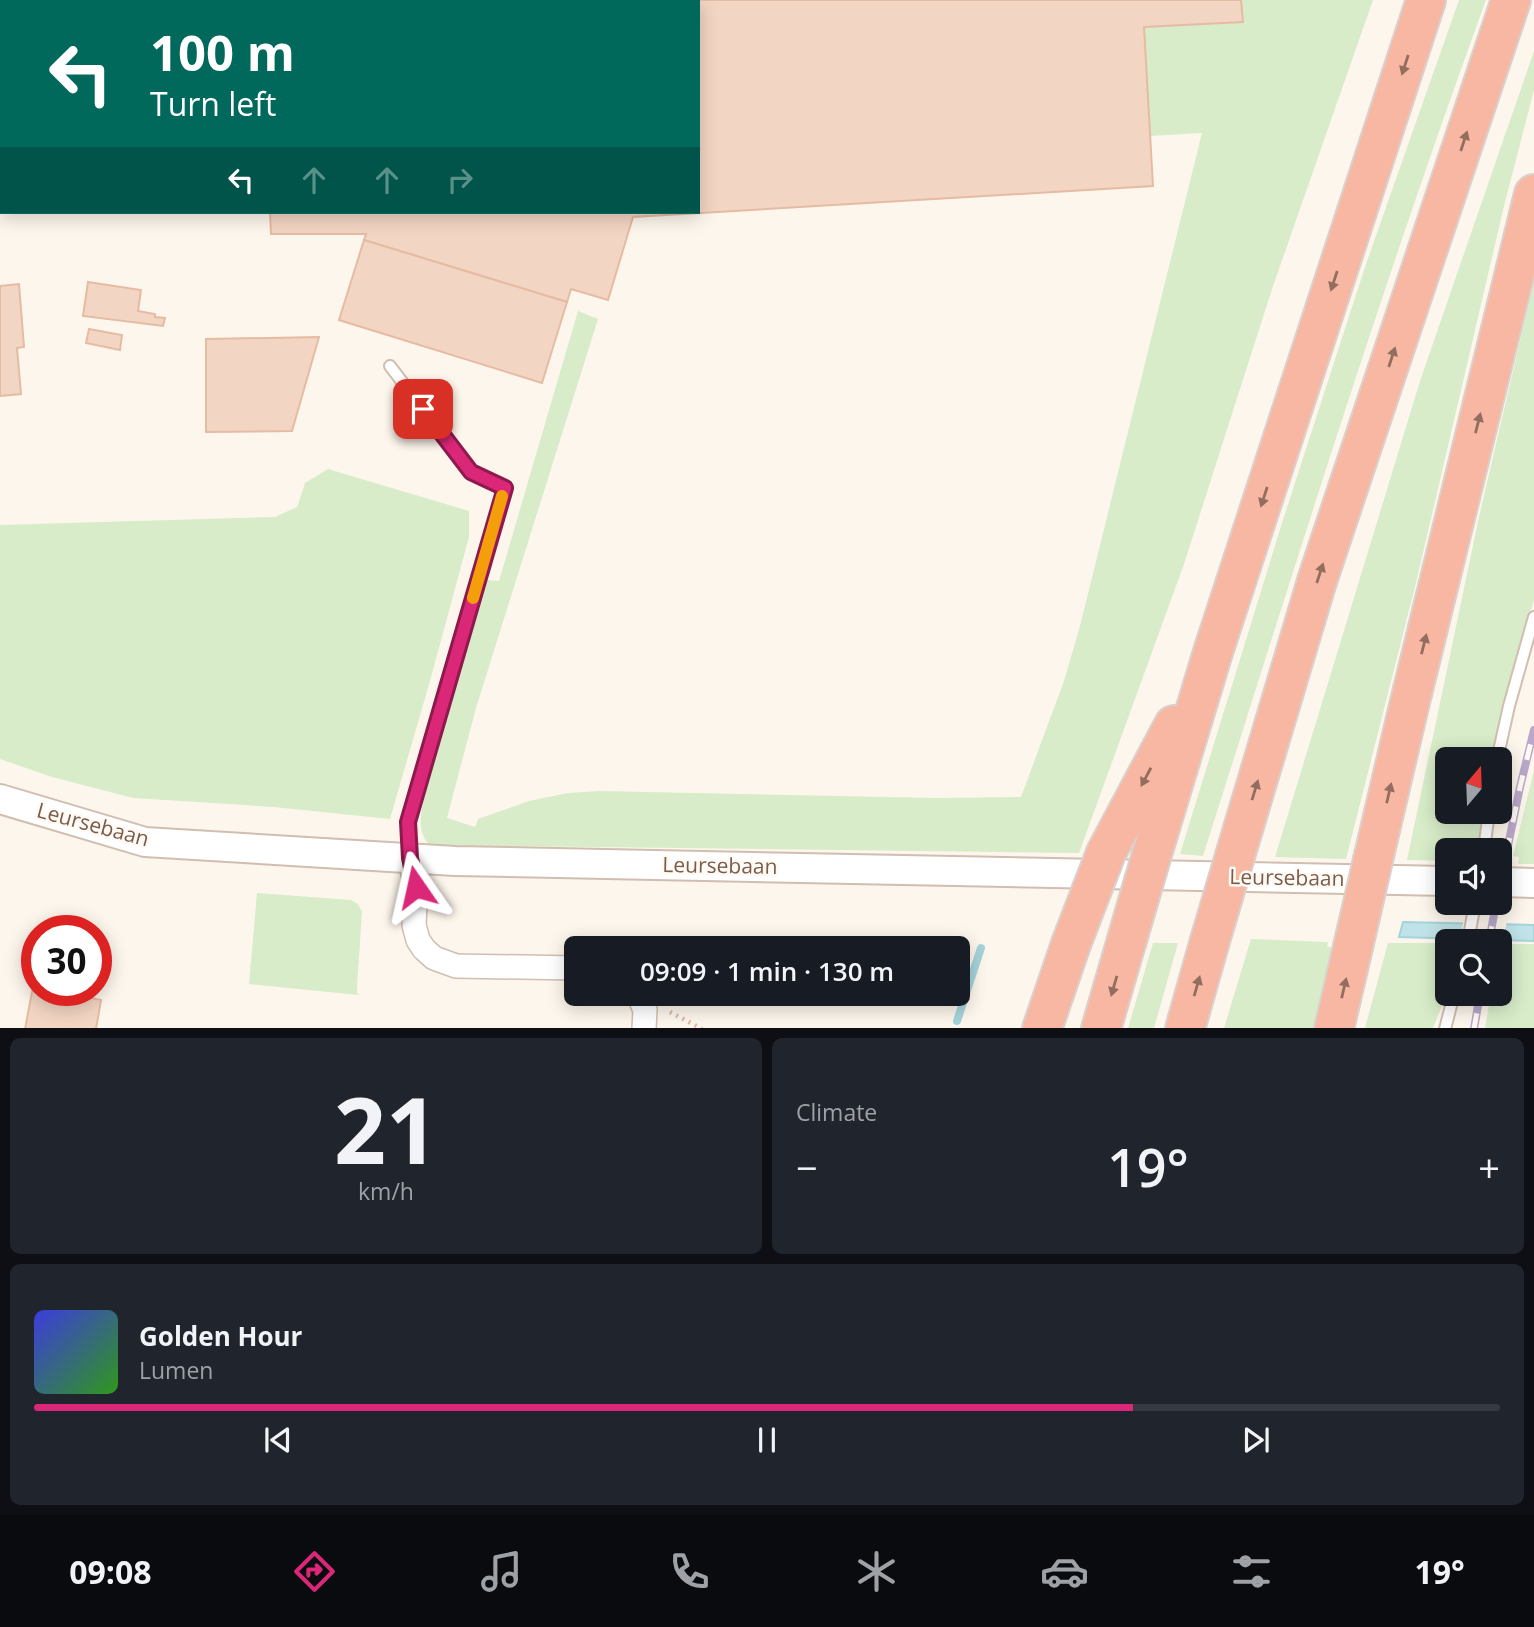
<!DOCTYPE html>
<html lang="en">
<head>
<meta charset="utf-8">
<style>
  body { margin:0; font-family:"Open Sans",sans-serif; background:#20242c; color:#f1f3f6; height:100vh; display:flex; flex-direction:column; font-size:26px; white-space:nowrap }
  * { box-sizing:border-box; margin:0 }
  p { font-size:23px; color:#9ea1a6 }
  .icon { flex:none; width:38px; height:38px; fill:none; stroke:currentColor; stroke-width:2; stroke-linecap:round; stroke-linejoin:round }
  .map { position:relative; height:1028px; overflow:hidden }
  .sheet { display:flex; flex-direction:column; gap:10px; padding:10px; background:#0d0f14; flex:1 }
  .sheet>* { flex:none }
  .top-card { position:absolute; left:0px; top:0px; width:700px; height:214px; box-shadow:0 4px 18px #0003; background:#00695c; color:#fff; overflow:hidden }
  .needle { width:46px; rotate:19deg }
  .controls { position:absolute; left:1435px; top:747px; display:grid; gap:14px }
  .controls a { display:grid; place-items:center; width:77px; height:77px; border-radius:10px; background:#171b24; box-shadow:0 4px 18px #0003; font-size:35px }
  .speed { position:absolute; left:21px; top:915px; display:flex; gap:14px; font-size:35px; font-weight:700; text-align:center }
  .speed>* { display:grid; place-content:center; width:91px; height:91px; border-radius:50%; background:#171b24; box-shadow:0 4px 18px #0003; line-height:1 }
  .speed .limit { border:10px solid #d22; background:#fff; color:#111 }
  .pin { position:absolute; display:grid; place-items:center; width:60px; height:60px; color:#fff; margin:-30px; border-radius:14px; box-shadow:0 4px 10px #0006 }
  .me { position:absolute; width:77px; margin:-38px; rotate:349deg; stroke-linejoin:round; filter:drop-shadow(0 0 5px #0008) }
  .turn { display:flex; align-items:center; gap:24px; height:147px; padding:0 35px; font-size:32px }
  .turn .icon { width:91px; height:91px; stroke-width:2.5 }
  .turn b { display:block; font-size:49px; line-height:60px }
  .lanes { display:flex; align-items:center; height:66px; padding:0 35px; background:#0003; justify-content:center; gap:35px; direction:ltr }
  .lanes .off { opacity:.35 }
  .big { font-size:52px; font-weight:600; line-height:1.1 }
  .sheet .tile { flex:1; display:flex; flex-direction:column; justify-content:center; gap:10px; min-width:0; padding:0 24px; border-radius:10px; background:#20242c }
  .sheet .dial { align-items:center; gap:0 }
  .dial b { font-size:91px; line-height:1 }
  .song { display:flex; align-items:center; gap:21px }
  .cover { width:84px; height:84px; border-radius:10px; background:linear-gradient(135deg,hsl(240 70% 55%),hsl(110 70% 35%)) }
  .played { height:7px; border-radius:4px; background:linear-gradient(90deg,#db2777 75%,#363941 75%) }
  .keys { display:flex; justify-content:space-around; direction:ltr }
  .heat { display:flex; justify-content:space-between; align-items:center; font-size:38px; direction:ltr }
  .sheet .tiles { flex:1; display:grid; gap:10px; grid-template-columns:1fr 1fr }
  .tile:last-child { grid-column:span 2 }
  .trip { position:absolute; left:564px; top:936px; width:406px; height:70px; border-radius:10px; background:#171b24; box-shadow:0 4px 18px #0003; font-weight:600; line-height:70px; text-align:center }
  .tabs { display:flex; height:112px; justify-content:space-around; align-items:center; background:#090b0e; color:#9ea1a6 }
  .tabs .icon { width:49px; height:49px }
  .tabs .current { color:#db2777 }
  .tabs b { font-size:32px; color:#f1f3f6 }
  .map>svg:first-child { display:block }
  .green { fill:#d8ecc9 }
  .water { fill:#bfe3e8; stroke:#a5d3da; stroke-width:2 }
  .pier { fill:#fdf6ec }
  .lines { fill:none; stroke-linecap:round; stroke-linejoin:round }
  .stream { stroke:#a5d3da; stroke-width:8 }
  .building { fill:#f3d5c3; stroke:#e6bba3; stroke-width:2 }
  .service-casing { stroke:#d1beb0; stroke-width:14 }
  .minor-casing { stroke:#d1beb0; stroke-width:26 }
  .tertiary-casing { stroke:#d1beb0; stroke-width:32 }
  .motorway-casing { stroke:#dad1cd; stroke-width:42 }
  .path { stroke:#d9b8a5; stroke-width:4.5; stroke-dasharray:2 5; stroke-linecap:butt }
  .service { stroke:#fff; stroke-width:10 }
  .minor { stroke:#fff; stroke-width:23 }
  .tertiary { stroke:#fff; stroke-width:28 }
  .motorway { stroke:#f7b7a3; stroke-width:38 }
  .rail-casing { stroke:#b9a8c9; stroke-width:8 }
  .rail { stroke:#fffaf3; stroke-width:5; stroke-dasharray:16; stroke-linecap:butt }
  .service-bridge-casing { stroke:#d1beb0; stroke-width:14; stroke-linecap:butt }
  .motorway-bridge-casing { stroke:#dad1cd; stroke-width:42; stroke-linecap:butt }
  .service-bridge { stroke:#fff; stroke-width:10 }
  .motorway-bridge { stroke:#f7b7a3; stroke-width:38 }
  .oneway { fill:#936e5e }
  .route-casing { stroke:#8e194d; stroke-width:18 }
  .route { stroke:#db2777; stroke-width:12 }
  .slow { stroke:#f59e0b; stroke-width:12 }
  .labels { text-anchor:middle; stroke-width:5; stroke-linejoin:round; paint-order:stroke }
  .street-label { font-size:21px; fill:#7a5c4d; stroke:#fffaf3 }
</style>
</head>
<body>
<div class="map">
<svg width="1534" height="1029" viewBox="0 0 1534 1029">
  <rect width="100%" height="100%" fill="#fdf6ec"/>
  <g class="green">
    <path d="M1241,0H1373L1272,289L1184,564L1079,853L429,845C418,831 420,819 423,802L486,580L499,581L578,311L598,319L476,708L447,818L475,827L478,819L529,801L568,793L599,791L937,798L1021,797L1064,681L1080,626L1202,133L1150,136L1144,27L1242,22Z"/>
    <path d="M1459,0H1486C1383,282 1294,569 1203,856L1180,854L1282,523L1365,267Z"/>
    <path d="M1534,51V90L1504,206L1416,583L1346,859L1275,857L1420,381Z"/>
    <path d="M1534,281V600L1504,704L1493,759L1447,760V812H1484L1478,850H1447V861L1407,860L1479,517Z"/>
    <path d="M328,469L469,511V537L430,681L390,819L274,807L133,798L52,777L0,759V525L275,517L297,507L305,483Z"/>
    <path d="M1534,770V864H1518L1519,857L1513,856Z"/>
    <path d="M257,893L351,900L358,904L362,912L357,986V993L359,995L249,984Z"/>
    <path d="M1251,939L1328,942L1327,947H1333L1314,1028H1224Z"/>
    <path d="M1153,943H1178L1154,1028H1128Z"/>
    <path d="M1388,943H1447V993L1433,1028H1365Z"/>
    <path d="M1503,944H1534V1028H1485L1491,994H1500V951H1502Z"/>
  </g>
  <path class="water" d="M1403,922L1534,925V941L1399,937Z"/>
  <path class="pier" d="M1464,919L1507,921L1503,943H1500V942L1459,941Z"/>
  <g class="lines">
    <path class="stream" d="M957,1021L981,948"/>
  </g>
  <g class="building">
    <path d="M0,0H1241L1243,22L1144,27L1153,186L633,217L608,300L571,289L567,302L364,240L366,234H271L270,212H698V2H2V174H0Z"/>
    <path d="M364,240L567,302L542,383L339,320Z"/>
    <path d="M88,282L141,290L138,311L155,314V317L165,318L163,326L83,316Z"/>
    <path d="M19,284L24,347L17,348L21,394L0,396V286Z"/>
    <path d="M89,329L122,335L120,350L86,343Z"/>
    <path d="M319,337L292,431L206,432V339Z"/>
    <path d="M33,987H37V990H53L101,1000L96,1029H25Z"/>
  </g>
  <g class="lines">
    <defs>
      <g id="service">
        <path d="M390,366L471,472L505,488L408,822L410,857"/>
        <path d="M1497,760L1509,706L1534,617"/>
        <path d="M1484,850L1489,812"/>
        <path d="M1445,1029L1454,994"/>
      </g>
      <g id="minor">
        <path d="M410,858L416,887L414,925L418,940L424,949L434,958L456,966L576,968"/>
        <path d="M638,994L645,1010L644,1029"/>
      </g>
      <g id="tertiary">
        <path d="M0,799L145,842L455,861L1447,881"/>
        <path d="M1500,882L1534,883"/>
      </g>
      <g id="motorway">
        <path d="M1106,853L1174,725"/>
        <path d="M1152,854L1213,652L1426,0"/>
        <path d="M1235,856L1317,581L1511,0"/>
        <path d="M1373,860L1408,710L1534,194"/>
        <path d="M1042,1029L1071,944"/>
        <path d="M1101,1029L1126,943"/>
        <path d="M1185,1029L1209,944"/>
        <path d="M1334,1029L1353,947"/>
      </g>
    </defs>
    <use href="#service" class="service-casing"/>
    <use href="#minor" class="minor-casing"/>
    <use href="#tertiary" class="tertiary-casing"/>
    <use href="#motorway" class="motorway-casing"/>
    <path class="path" d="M670,1012L702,1029"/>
    <use href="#service" class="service"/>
    <use href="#minor" class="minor"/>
    <use href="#tertiary" class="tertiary"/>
    <use href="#motorway" class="motorway"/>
    <defs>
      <g id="rail">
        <path d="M1500,885L1520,787L1534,730"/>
        <path d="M1489,942L1496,903"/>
        <path d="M1474,1029L1480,994"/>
      </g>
    </defs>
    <use href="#rail" class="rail-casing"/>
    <use href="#rail" class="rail"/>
    <defs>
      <path id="service-bridge" d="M1468,942L1475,903"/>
      <g id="motorway-bridge">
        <path d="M1126,943L1152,854"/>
        <path d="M1071,944L1106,853"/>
        <path d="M1209,944L1235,856"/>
        <path d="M1353,947L1373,860"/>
      </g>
    </defs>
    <use href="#service-bridge" class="service-bridge-casing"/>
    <use href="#motorway-bridge" class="motorway-bridge-casing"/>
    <use href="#service-bridge" class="service-bridge"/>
    <use href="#motorway-bridge" class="motorway-bridge"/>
  </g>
  <defs><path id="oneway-solid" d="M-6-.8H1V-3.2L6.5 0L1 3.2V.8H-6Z" transform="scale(1.75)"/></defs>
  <g class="oneway">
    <use href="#oneway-solid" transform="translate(1405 65) rotate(108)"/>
    <use href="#oneway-solid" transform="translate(1464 141) rotate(-72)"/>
    <use href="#oneway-solid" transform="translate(1334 281) rotate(108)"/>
    <use href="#oneway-solid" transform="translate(1392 357) rotate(-72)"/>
    <use href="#oneway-solid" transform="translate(1478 423) rotate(-76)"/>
    <use href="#oneway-solid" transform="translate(1264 497) rotate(108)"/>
    <use href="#oneway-solid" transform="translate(1320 573) rotate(-72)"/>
    <use href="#oneway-solid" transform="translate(1424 644) rotate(-76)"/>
    <use href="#oneway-solid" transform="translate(1146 777) rotate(118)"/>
    <use href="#oneway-solid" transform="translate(1255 790) rotate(-73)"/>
    <use href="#oneway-solid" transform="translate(1389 793) rotate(-77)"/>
    <use href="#oneway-solid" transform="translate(1114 986) rotate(106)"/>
    <use href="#oneway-solid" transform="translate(1197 986) rotate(-74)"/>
    <use href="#oneway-solid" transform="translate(1344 988) rotate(-77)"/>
  </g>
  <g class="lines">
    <defs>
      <path id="route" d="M416,887L410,858L408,822L505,488L471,472L423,409"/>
    </defs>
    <use href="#route" class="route-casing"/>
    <use href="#route" class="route"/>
    <path class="slow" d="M473,598L502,496"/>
  </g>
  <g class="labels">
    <g class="street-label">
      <text transform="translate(93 825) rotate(15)" y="7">Leursebaan</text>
      <text transform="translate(720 866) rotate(1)" y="7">Leursebaan</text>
      <text transform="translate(1287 878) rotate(1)" y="7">Leursebaan</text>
    </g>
  </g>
</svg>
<div class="controls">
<a><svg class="needle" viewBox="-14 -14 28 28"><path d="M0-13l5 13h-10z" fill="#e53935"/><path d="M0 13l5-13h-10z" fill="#9ea1a6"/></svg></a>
<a><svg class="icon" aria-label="sound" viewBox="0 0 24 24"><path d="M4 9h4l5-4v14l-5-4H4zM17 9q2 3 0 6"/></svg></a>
<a><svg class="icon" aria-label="search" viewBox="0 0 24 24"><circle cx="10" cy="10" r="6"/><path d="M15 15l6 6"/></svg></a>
</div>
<div class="speed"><div class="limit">30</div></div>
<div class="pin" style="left:423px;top:409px;background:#d93025"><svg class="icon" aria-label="arrive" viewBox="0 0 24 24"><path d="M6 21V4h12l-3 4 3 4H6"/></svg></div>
<svg class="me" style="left:416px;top:887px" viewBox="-20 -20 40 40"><path d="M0-17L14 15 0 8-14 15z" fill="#db2777" stroke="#fff" stroke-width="4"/></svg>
<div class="trip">09:09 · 1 min · 130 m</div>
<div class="top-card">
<div class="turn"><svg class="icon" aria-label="left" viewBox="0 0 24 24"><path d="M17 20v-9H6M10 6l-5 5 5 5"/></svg><div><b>100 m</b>Turn left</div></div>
<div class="lanes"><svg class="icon" aria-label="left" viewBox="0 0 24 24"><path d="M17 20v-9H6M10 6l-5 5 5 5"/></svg><svg class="icon off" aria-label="ahead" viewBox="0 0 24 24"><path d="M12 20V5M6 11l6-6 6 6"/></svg><svg class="icon off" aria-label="ahead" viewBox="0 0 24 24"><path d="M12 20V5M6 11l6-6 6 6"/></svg><svg class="icon off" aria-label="right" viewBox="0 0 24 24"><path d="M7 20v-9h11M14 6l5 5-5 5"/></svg></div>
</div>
</div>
<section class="sheet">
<div class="tiles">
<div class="tile dial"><b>21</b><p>km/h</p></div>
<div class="tile"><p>Climate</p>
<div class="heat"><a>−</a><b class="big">19°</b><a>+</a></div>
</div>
<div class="tile">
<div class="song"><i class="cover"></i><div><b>Golden Hour</b><p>Lumen</p></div></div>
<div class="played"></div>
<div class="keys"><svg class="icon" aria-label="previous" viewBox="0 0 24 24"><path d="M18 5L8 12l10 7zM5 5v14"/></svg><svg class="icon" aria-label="pause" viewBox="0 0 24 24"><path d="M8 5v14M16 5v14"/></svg><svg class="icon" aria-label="next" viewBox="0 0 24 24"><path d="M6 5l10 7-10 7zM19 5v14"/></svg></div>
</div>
</div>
</section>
<nav class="tabs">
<b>09:08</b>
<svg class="icon current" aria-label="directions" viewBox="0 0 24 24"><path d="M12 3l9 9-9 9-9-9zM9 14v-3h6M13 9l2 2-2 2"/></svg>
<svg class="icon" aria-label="music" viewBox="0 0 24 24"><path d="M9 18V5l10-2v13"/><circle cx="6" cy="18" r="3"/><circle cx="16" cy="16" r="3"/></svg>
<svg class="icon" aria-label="phone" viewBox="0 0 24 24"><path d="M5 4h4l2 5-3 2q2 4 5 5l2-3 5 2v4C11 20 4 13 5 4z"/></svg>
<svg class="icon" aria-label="climate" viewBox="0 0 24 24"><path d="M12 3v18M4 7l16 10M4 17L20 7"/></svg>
<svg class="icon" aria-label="car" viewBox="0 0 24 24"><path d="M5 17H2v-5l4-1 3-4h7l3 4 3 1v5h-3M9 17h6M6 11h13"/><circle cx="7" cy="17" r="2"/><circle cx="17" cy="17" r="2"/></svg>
<svg class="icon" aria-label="filters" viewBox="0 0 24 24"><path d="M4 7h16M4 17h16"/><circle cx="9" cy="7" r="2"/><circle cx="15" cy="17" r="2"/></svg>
<b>19°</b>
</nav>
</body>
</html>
